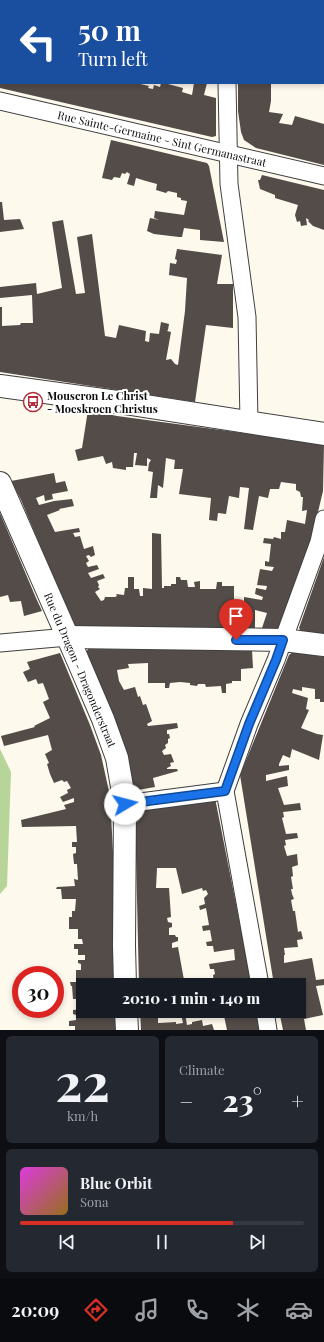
<!DOCTYPE html>
<html lang="en">
<head>
<meta charset="utf-8">
<style>
  body { margin:0; font-family:"Playfair Display",serif; background:#242831; color:#f1f3f6; height:100vh; display:flex; flex-direction:column; font-size:15px; white-space:nowrap }
  * { box-sizing:border-box; margin:0 }
  p { font-size:13px; color:#9ea1a6 }
  .icon { flex:none; width:22px; height:22px; fill:none; stroke:currentColor; stroke-width:2; stroke-linecap:round; stroke-linejoin:round }
  .map { position:relative; height:1030px; overflow:hidden }
  .panel { display:flex; flex-direction:column; gap:6px; padding:6px; background:#0d0f14; flex:1 }
  .panel>* { flex:none }
  .guide { position:absolute; left:0px; top:0px; width:324px; height:84px; box-shadow:0 2px 6px #0003; background:#1a4fa0; color:#fff; overflow:hidden }
  .speed { position:absolute; left:12px; top:966px; display:flex; gap:8px; font-size:20px; font-weight:700; text-align:center }
  .speed>* { display:grid; place-content:center; width:52px; height:52px; border-radius:50%; background:#171b24; box-shadow:0 2px 6px #0003; line-height:1 }
  .speed .limit { border:6px solid #d22; background:#fff; color:#111 }
  .pin { position:absolute; display:grid; place-items:center; width:34px; height:34px; color:#fff; margin:-41px -17px; border-radius:50% 50% 50% 0; rotate:-45deg; box-shadow:0 0 4px #0007 }
  .pin .icon { rotate:45deg }
  .me { position:absolute; width:44px; margin:-22px; rotate:82deg; stroke-linejoin:round; filter:drop-shadow(0 0 3px #0008) }
  .turn { display:flex; align-items:center; gap:14px; height:84px; padding:0 12px; font-size:18px }
  .turn .icon { width:52px; height:52px; stroke-width:2.5 }
  .turn b { display:block; font-size:28px; line-height:34px }
  .big { font-size:30px; font-weight:800; line-height:1.1 }
  .panel .card { flex:1; display:flex; flex-direction:column; justify-content:center; gap:6px; min-width:0; padding:0 14px; border-radius:6px; background:#242831 }
  .panel .dial { align-items:center; gap:0 }
  .dial b { font-size:52px; line-height:1 }
  .song { display:flex; align-items:center; gap:12px }
  .cover { width:48px; height:48px; border-radius:6px; background:linear-gradient(135deg,hsl(300 70% 55%),hsl(40 70% 35%)) }
  .played { height:4px; border-radius:2px; background:linear-gradient(90deg,#d93025 75%,#363941 75%) }
  .keys { display:flex; justify-content:space-around; direction:ltr }
  .heat { display:flex; justify-content:space-between; align-items:center; font-size:22px; direction:ltr }
  .panel .tiles { flex:1; display:grid; gap:6px; grid-template-columns:1fr 1fr }
  .card:last-child { grid-column:span 2 }
  .trip { position:absolute; left:76px; top:978px; width:230px; height:40px; border-radius:0px; background:#171b24; box-shadow:0 2px 6px #0003; font-weight:800; line-height:40px; text-align:center }
  .menu { display:flex; height:64px; justify-content:space-around; align-items:center; background:#090b0e; color:#9ea1a6 }
  .menu .icon { width:28px; height:28px }
  .menu .current { color:#d93025 }
  .menu b { font-size:18px; color:#f1f3f6 }
  .map>svg:first-child { display:block }
  .forest { fill:#b7d499 }
  .building { fill:#534c49 }
  .lines { fill:none; stroke-linecap:round; stroke-linejoin:round }
  .minor-casing { stroke:#3f3f3f; stroke-width:19 }
  .tertiary-casing { stroke:#3f3f3f; stroke-width:24 }
  .minor { stroke:#fff; stroke-width:17 }
  .tertiary { stroke:#fff; stroke-width:22 }
  .route-casing { stroke:#114b97; stroke-width:10 }
  .route { stroke:#1a73e8; stroke-width:7 }
  .labels { text-anchor:middle; stroke-width:4; stroke-linejoin:round; paint-order:stroke }
  .street-label { font-size:11px; fill:#0c0c0c; stroke:#fff }
  .poi-label { font-size:11px; font-weight:bold; fill:#0c0c0c; stroke:#fff; text-anchor:start }
</style>
</head>
<body>
<div class="map">
<svg width="324" height="1030" viewBox="0 0 324 1030">
  <rect width="100%" height="100%" fill="#fdf9ec"/>
  <path class="forest" d="M0,749L11,772L7,886L0,894Z"/>
  <g class="building">
    <path d="M0,83H136L149,86L148,88L153,89L154,85L160,87L161,83H164L183,88L182,92L192,95L194,83H207L204,95L216,98V136L212,137L0,88Z"/>
    <path d="M238,83H271V101L269,112L283,114L279,123L292,125L295,116L324,124V165L256,148L244,140L241,132L238,111Z"/>
    <path d="M111,140L207,163L209,166L224,242L200,240V230L184,228L182,237H179L154,234L147,231L150,218L159,220L154,218L155,211L184,215L187,201L181,200V198L177,197V193L168,191L166,193L156,190L157,184L146,181L136,178L134,186L127,184L130,174L127,172L125,174L122,173L120,178L114,177L112,180L102,178Z"/>
    <path d="M262,175L324,190V230L313,226L308,221L309,220L306,218L307,225L301,226L300,221L297,222L295,215L298,205L275,198V195L260,189L258,180H260Z"/>
    <path d="M0,202H2L4,220L20,219L24,229L0,232Z"/>
    <path d="M63,220L76,294L85,293L77,237L92,234L105,336L116,338L119,325L146,331L145,341L149,342L150,333L159,334L161,322L169,324L168,330L167,331L171,332L166,360L171,359L175,364L178,365L185,311L187,278L169,275L170,263L176,264L177,260L175,259L177,249L222,255L217,284H233V328L206,325L195,402L0,372V307H2V326L20,325L21,323H33L32,295L0,298V287L36,283L37,294L62,288L52,222Z"/>
    <path d="M88,410L117,416L324,444L323,491L312,537L282,626L279,628H262L267,613L255,610V628H77L73,625L21,500L11,481L54,473L56,483L65,481L68,491L52,494L53,499L45,501L44,495L36,498L39,505L54,501L72,499L74,506L59,509L60,510L47,515L55,532L79,528L80,532L73,533L75,537L80,536L84,549L93,546L95,555L91,557L89,555L86,556L89,561L86,563L88,567L97,565L99,569L88,573L91,578L103,574L105,578L97,581L99,585L98,587L100,589L95,592L101,601L104,600L105,597H115L117,596L116,594L124,595L125,588H128V577H134V589H139L140,596H143V588L152,589V533L161,534L162,588H164V586H171V584H176V577H180L181,580H187L188,587H195L194,582L200,581V589H216L217,582H222V586H234V601L244,602V597L262,600L263,597L255,594L256,588L266,590L267,586L257,585L260,569L272,571L274,567L265,566V561L269,562L271,544L263,543L264,538L273,539L274,537L281,539V532H285L287,520L305,524L307,510L302,511L303,497H301L300,492L296,490V484L281,482L279,489H270L268,498L259,496L253,530L244,529L249,488L240,487L239,498L229,496L226,514L218,513L217,521L209,520L211,498L179,494L183,469H174L175,460L166,458L163,488L158,485L157,498H150L153,472L148,471L149,463L151,460L147,458V466L135,465L137,453H134L133,467H126V470L113,468L112,462L106,464L103,456L78,461L75,450L82,448Z"/>
    <path d="M0,513L36,598L42,611L24,616L21,601L10,602L8,595L0,597Z"/>
    <path d="M324,557V635L301,632L299,628Z"/>
    <path d="M88,649L252,650L253,668L241,669V681H232V683L226,684V693H222L221,686L206,687L205,684H198L197,686L190,685V683L180,682L170,683L169,688H165V683H148V663L128,664L129,668L117,670L119,681L124,690L135,687L138,697L140,696L143,705L146,704L152,721L147,724L148,726L177,723L178,728L167,730V734H169L170,738L168,739V743L165,745L166,748L162,751L164,755L171,754L174,762L170,763L171,766L167,768V769H177L178,771L153,778L155,787L138,790L134,788L126,755L85,654Z"/>
    <path d="M293,652L324,657V702H320V699H315V689L302,687V691L293,689L292,693L308,698L306,709L309,710L301,728L317,734L323,735L319,760L292,749L290,758L283,755L279,764V766L289,765V770L266,775V781L287,776L288,786L278,788L284,805L300,803L301,810L283,812L284,817L282,818L286,834L297,833L298,838L285,840L286,845L284,846L287,856L297,854L298,865L292,867L293,876L291,877L293,889H291L292,894L294,899L291,900L293,911H295L298,932L301,931L303,939L297,940L298,947L284,948L285,955H284V963L312,958L316,980L324,979V985L316,986L323,1015L304,1019L306,1030H283L279,1011H299V985H274L240,775L289,655Z"/>
    <path d="M60,653L90,725L101,755L110,796L113,852L115,985H83V1004H81V999H73L72,986H71L70,982H76V970H81V964L78,963V960H85V955H78V949H74V944H83L82,939H78V929H69V917H72V911H75L76,899H62L61,889H56L57,887L75,886L74,879L78,880L77,864H74L73,854L76,853V847H72V842H77L76,826L22,827L21,820L66,809L64,805L74,802V798L63,802L60,797L68,793L67,790L71,788L67,781L64,782L62,780L54,783L50,774L47,764L49,763L45,754L52,750L48,735L4,746L1,736L35,727L34,726L50,718L43,702L49,699L43,683L38,684L36,679L28,682L23,672L30,669L27,662Z"/>
    <path d="M215,798L252,985H214L213,975L215,974L214,969H210L209,964L235,960L234,949L214,952L213,946H207L206,942L212,941L210,930L203,931L202,926L209,925L206,908L200,910L199,906L205,904L204,898L208,894L206,890L203,891L202,888L182,894L176,868H157L156,888H169L171,917L167,918L168,922L172,923V927L169,928V935H175L176,937H178V941L172,943V948L178,947L184,980L195,978L196,985H139L135,812L138,809Z"/>
    <path d="M83,1009V1011H116V1030H75V1026H69V1021L76,1020V1015L73,1014V1010Z"/>
    <path d="M140,1011H166V1015L158,1016V1023L176,1022V1024L183,1023L181,1014L185,1013L187,1025L192,1024V1022L202,1020L203,1026L212,1024L214,1030H141Z"/>
    <path d="M257,1011L261,1030H227L224,1016L218,1017L217,1012Z"/>
  </g>
  <g class="lines">
    <defs>
      <g id="minor">
        <path d="M232,1V0"/>
        <path d="M0,6H1"/>
        <path d="M227,83L229,184L247,317L249,422"/>
        <path d="M0,101L324,176"/>
        <path d="M0,643L68,637"/>
        <path d="M125,804L225,791"/>
        <path d="M260,985L225,791L249,724L276,660L319,542L324,519"/>
        <path d="M265,1011L268,1030"/>
      </g>
      <g id="tertiary">
        <path d="M0,386L132,404L324,434"/>
        <path d="M0,483L76,656L103,719L117,758L125,804L124,946L125,985"/>
        <path d="M68,637L283,640L324,645"/>
        <path d="M126,1011L127,1030"/>
      </g>
    </defs>
    <use href="#minor" class="minor-casing"/>
    <use href="#tertiary" class="tertiary-casing"/>
    <use href="#minor" class="minor"/>
    <use href="#tertiary" class="tertiary"/>
  </g>
  <g class="lines">
    <defs>
      <path id="route" d="M125,804L225,791L249,724L276,660L283,640H236"/>
    </defs>
    <use href="#route" class="route-casing"/>
    <use href="#route" class="route"/>
  </g>
  <defs>
    <symbol id="bus-ring" viewBox="-11 -11 22 22"><circle r="9.5" fill="#fff" stroke="#af303d" stroke-width="1.5"/><path d="M-5-6H5V4H4V6H2V4H-2V6H-4V4H-5ZM-3.5-4V0h7V-4ZM-3.5 1.2v1.5H-2V1.2ZM2 1.2v1.5H3.5V1.2Z" fill="#af303d"/></symbol>
  </defs>
  <g fill-rule="evenodd">
    <use href="#bus-ring" x="22" y="391" width="22" height="22"/>
  </g>
  <g class="labels">
    <g class="street-label">
      <text transform="translate(162 139) rotate(13)" y="4">Rue Sainte-Germaine - Sint Germanastraat</text>
      <text transform="translate(80 670) rotate(67)" y="4">Rue du Dragon - Dragonderstraat</text>
    </g>
    <g class="poi-label">
      <text x="47" y="400">Mouscron Le Christ<tspan x="47" dy="13">- Moeskroen Christus</tspan></text>
    </g>
  </g>
</svg>
<div class="speed"><div class="limit">30</div></div>
<div class="pin" style="left:236px;top:640px;background:#d93025"><svg class="icon" aria-label="arrive" viewBox="0 0 24 24"><path d="M6 21V4h12l-3 4 3 4H6"/></svg></div>
<svg class="me" style="left:125px;top:804px" viewBox="-20 -20 40 40"><circle r="19" fill="#fff"/><path d="M0-13L10 11 0 6-10 11z" fill="#1a73e8"/></svg>
<div class="trip">20:10 · 1 min · 140 m</div>
<div class="guide">
<div class="turn"><svg class="icon" aria-label="left" viewBox="0 0 24 24"><path d="M17 20v-9H6M10 6l-5 5 5 5"/></svg><div><b>50 m</b>Turn left</div></div>
</div>
</div>
<section class="panel">
<div class="tiles">
<div class="card dial"><b>22</b><p>km/h</p></div>
<div class="card"><p>Climate</p>
<div class="heat"><a>−</a><b class="big">23°</b><a>+</a></div>
</div>
<div class="card">
<div class="song"><i class="cover"></i><div><b>Blue Orbit</b><p>Sona</p></div></div>
<div class="played"></div>
<div class="keys"><svg class="icon" aria-label="previous" viewBox="0 0 24 24"><path d="M18 5L8 12l10 7zM5 5v14"/></svg><svg class="icon" aria-label="pause" viewBox="0 0 24 24"><path d="M8 5v14M16 5v14"/></svg><svg class="icon" aria-label="next" viewBox="0 0 24 24"><path d="M6 5l10 7-10 7zM19 5v14"/></svg></div>
</div>
</div>
</section>
<nav class="menu">
<b>20:09</b>
<svg class="icon current" aria-label="directions" viewBox="0 0 24 24"><path d="M12 3l9 9-9 9-9-9zM9 14v-3h6M13 9l2 2-2 2"/></svg>
<svg class="icon" aria-label="music" viewBox="0 0 24 24"><path d="M9 18V5l10-2v13"/><circle cx="6" cy="18" r="3"/><circle cx="16" cy="16" r="3"/></svg>
<svg class="icon" aria-label="phone" viewBox="0 0 24 24"><path d="M5 4h4l2 5-3 2q2 4 5 5l2-3 5 2v4C11 20 4 13 5 4z"/></svg>
<svg class="icon" aria-label="climate" viewBox="0 0 24 24"><path d="M12 3v18M4 7l16 10M4 17L20 7"/></svg>
<svg class="icon" aria-label="car" viewBox="0 0 24 24"><path d="M5 17H2v-5l4-1 3-4h7l3 4 3 1v5h-3M9 17h6M6 11h13"/><circle cx="7" cy="17" r="2"/><circle cx="17" cy="17" r="2"/></svg>
</nav>
</body>
</html>
